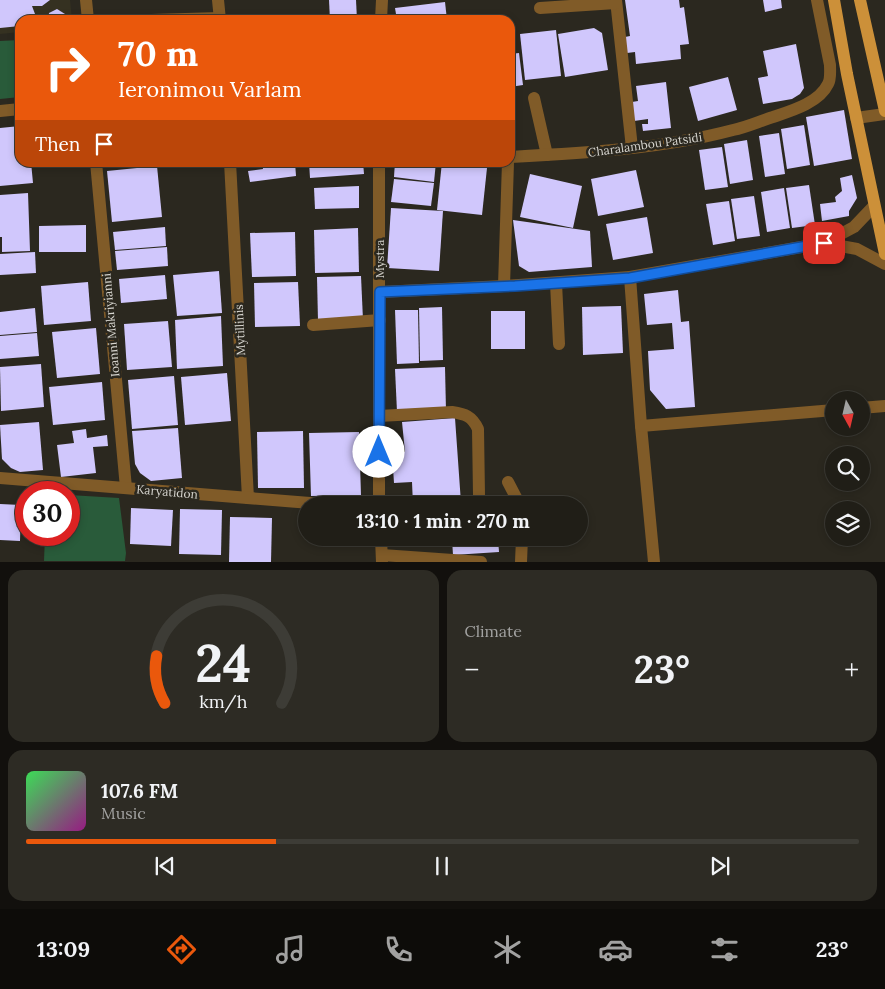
<!DOCTYPE html>
<html lang="en">
<head>
<meta charset="utf-8">
<style>
  body { margin:0; font-family:Lora,serif; background:#2d2b24; color:#f1f3f6; height:100vh; display:flex; flex-direction:column; font-size:19px; white-space:nowrap }
  * { box-sizing:border-box; margin:0 }
  p { font-size:16px; color:#a2a2a1 }
  .icon { flex:none; width:28px; height:28px; fill:none; stroke:currentColor; stroke-width:2; stroke-linecap:round; stroke-linejoin:round }
  .map { position:relative; height:562px; overflow:hidden }
  .sheet { display:flex; flex-direction:column; gap:8px; padding:8px; background:#12100d; flex:1 }
  .sheet>* { flex:none }
  .guide { position:absolute; left:15px; top:15px; width:500px; height:152px; border-radius:15px; box-shadow:0 2px 8px #0003,0 0 0 1px #3d3c36; background:#ea580c; color:#fff; overflow:hidden }
  .needle { width:32px; rotate:172deg }
  .tools { position:absolute; left:825px; top:391px; display:grid; gap:10px }
  .tools a { display:grid; place-items:center; width:45px; height:45px; border-radius:50%; background:#201e17; box-shadow:0 2px 8px #0003,0 0 0 1px #3d3c36; font-size:25px }
  .speed { position:absolute; left:15px; top:481px; display:flex; gap:10px; font-size:25px; font-weight:700; text-align:center }
  .speed>* { display:grid; place-content:center; width:65px; height:65px; border-radius:50%; background:#201e17; box-shadow:0 2px 8px #0003,0 0 0 1px #3d3c36; line-height:1 }
  .speed .limit { border:8px solid #d22; background:#fff; color:#111 }
  .pin { position:absolute; display:grid; place-items:center; width:42px; height:42px; color:#fff; margin:-21px; border-radius:10px; box-shadow:0 2px 8px #0006 }
  .me { position:absolute; width:55px; margin:-28px; rotate:0deg; stroke-linejoin:round; filter:drop-shadow(0 0 4px #0008) }
  .turn { display:flex; align-items:center; gap:18px; height:105px; padding:0 20px; font-size:22px }
  .turn .icon { width:65px; height:65px; stroke-width:2.5 }
  .turn b { display:block; font-size:35px; line-height:42px }
  .then { display:flex; align-items:center; height:48px; padding:0 20px; background:#0003; gap:10px; font-size:19px }
  .big { font-size:38px; font-weight:700; line-height:1.1 }
  .sheet .tile { flex:1; display:flex; flex-direction:column; justify-content:center; gap:8px; min-width:0; padding:0 18px; border-radius:15px; background:#2d2b24 }
  .sheet .dial { align-items:center; gap:0 }
  .dial svg { height:130px; overflow:visible; fill:none; stroke:#3d3c36; stroke-width:7; stroke-linecap:round; text-anchor:middle }
  .dial text { fill:#f1f3f6; stroke:none }
  .song { display:flex; align-items:center; gap:15px }
  .cover { width:60px; height:60px; border-radius:8px; background:linear-gradient(135deg,hsl(130 70% 55%),hsl(310 70% 35%)) }
  .played { height:5px; border-radius:2px; background:linear-gradient(90deg,#ea580c 30%,#3d3c36 30%) }
  .keys { display:flex; justify-content:space-around; direction:ltr }
  .heat { display:flex; justify-content:space-between; align-items:center; font-size:28px; direction:ltr }
  .sheet .tiles { flex:1; display:grid; gap:8px; grid-template-columns:1fr 1fr }
  .tile:last-child { grid-column:span 2 }
  .trip { position:absolute; left:298px; top:496px; width:290px; height:50px; border-radius:25px; background:#201e17; box-shadow:0 2px 8px #0003,0 0 0 1px #3d3c36; font-weight:700; line-height:50px; text-align:center }
  .tabs { display:flex; height:80px; justify-content:space-around; align-items:center; background:#0d0c09; color:#a2a2a1 }
  .tabs .icon { width:35px; height:35px }
  .tabs .current { color:#ea580c }
  .tabs b { font-size:22px; color:#f1f3f6 }
  .map>svg:first-child { display:block }
  .built { fill:#353121 }
  .green { fill:#295b3a }
  .building { fill:#d0c7fc }
  .lines { fill:none; stroke-linecap:round; stroke-linejoin:round }
  .minor { stroke:#805b28; stroke-width:12 }
  .major { stroke:#cc9039; stroke-width:12 }
  .route-casing { stroke:#114b97; stroke-width:12 }
  .route { stroke:#1a73e8; stroke-width:9 }
  .labels { text-anchor:middle; stroke-width:5; stroke-linejoin:round; paint-order:stroke }
  .street-label { font-size:12px; fill:#d6d4ce; stroke:#2b281f }
</style>
</head>
<body>
<div class="map">
<svg width="885" height="562" viewBox="0 0 885 562">
  <rect width="100%" height="100%" fill="#2b281f"/>
  <path class="built" d="M0,0H70L72,20H20V32L0,34Z"/>
  <g class="green">
    <path d="M20,40V97L0,99V41Z"/>
    <path d="M69,495L119,498L126,553L125,561H44L45,535H69Z"/>
  </g>
  <g class="building">
    <path d="M0,0H50L42,6H32L35,14L33,20H20V26L0,28Z"/>
    <path d="M329,0H356L357,20H330Z"/>
    <path d="M625,0H679L680,8L684,7L689,44L680,45L681,59L636,64L635,52L627,53L625,37L630,36Z"/>
    <path d="M763,0H781L782,8L765,12Z"/>
    <path d="M445,2L447,20H397L395,8Z"/>
    <path d="M57,9L65,14V20H48L49,13Z"/>
    <path d="M594,28L602,33L608,70L565,77L558,34Z"/>
    <path d="M556,30L561,76L525,80L520,34Z"/>
    <path d="M796,44L804,88L800,94L792,99L763,104L758,78L768,76L763,51Z"/>
    <path d="M519,53L523,85L510,87V54Z"/>
    <path d="M728,77L737,110L698,121L689,87Z"/>
    <path d="M666,82L671,128L643,131L642,124H648V119L634,121L632,102L638,101L636,86Z"/>
    <path d="M844,110L852,159L814,166L806,117Z"/>
    <path d="M804,125L810,165L787,169L781,129Z"/>
    <path d="M20,126V162H31L33,183L0,186V128Z"/>
    <path d="M779,133L785,174L765,177L759,136Z"/>
    <path d="M747,140L753,180L730,184L724,144Z"/>
    <path d="M722,147L728,187L705,190L699,150Z"/>
    <path d="M164,162H195V164L164,165Z"/>
    <path d="M262,162H295L296,176L250,182L248,171L263,169Z"/>
    <path d="M309,162H363L364,174L310,178Z"/>
    <path d="M395,162H436L434,182L394,177Z"/>
    <path d="M442,162L487,168L482,215L437,210Z"/>
    <path d="M157,166L162,217L112,222L107,171Z"/>
    <path d="M636,170L644,207L598,216L591,179Z"/>
    <path d="M530,174L582,186L573,228L520,217Z"/>
    <path d="M852,175L857,198L849,211V216L822,221L820,204L836,202L835,197L842,191L840,178Z"/>
    <path d="M394,179L434,183L431,206L391,202Z"/>
    <path d="M809,185L815,225L792,228L786,188Z"/>
    <path d="M359,186V208L315,209L314,188Z"/>
    <path d="M784,188L790,228L767,232L761,192Z"/>
    <path d="M28,193L30,251L2,252V237H0V195Z"/>
    <path d="M754,196L760,236L737,239L731,199Z"/>
    <path d="M729,201L735,241L713,245L706,204Z"/>
    <path d="M391,208L443,211L439,271L387,268Z"/>
    <path d="M647,217L653,253L613,260L606,224Z"/>
    <path d="M513,220L590,231L592,267L529,272L519,266Z"/>
    <path d="M86,225V252H39V226Z"/>
    <path d="M165,227L166,246L115,250L113,232Z"/>
    <path d="M358,228L359,272L315,273L314,230Z"/>
    <path d="M295,232L296,276L252,277L250,233Z"/>
    <path d="M167,247L168,266L117,270L115,251Z"/>
    <path d="M35,252L36,273L0,275V254Z"/>
    <path d="M219,271L222,313L177,316L173,275Z"/>
    <path d="M165,275L167,299L121,303L119,279Z"/>
    <path d="M361,276L363,320L318,321L317,277Z"/>
    <path d="M88,282L91,321L44,325L41,286Z"/>
    <path d="M298,282L300,326L255,327L254,283Z"/>
    <path d="M678,290L681,322L689,321L695,407L666,409L650,390L648,351L674,349L672,323L647,325L644,294Z"/>
    <path d="M621,306L623,353L583,355L582,307Z"/>
    <path d="M442,307L443,360L420,361L419,308Z"/>
    <path d="M35,308L37,332L0,335V312Z"/>
    <path d="M395,310H418L419,363L397,364Z"/>
    <rect x="491" y="311" width="34" height="38"/>
    <path d="M221,316L223,366L177,369L175,320Z"/>
    <path d="M168,321L172,367L127,370L124,324Z"/>
    <path d="M96,328L100,374L57,378L52,332Z"/>
    <path d="M37,333L39,356L0,359V336Z"/>
    <path d="M41,364L44,407L1,411L0,367Z"/>
    <path d="M445,367L446,411L397,412L395,369Z"/>
    <path d="M227,373L231,421L185,425L181,377Z"/>
    <path d="M174,376L178,425L132,429L128,380Z"/>
    <path d="M102,382L105,420L53,425L49,387Z"/>
    <path d="M455,418L461,503L413,505L412,482L394,483L392,453L405,452L402,422Z"/>
    <path d="M39,422L43,470L20,472L11,468L2,459L0,425Z"/>
    <path d="M178,428L182,478L151,481L140,473L135,464L132,431Z"/>
    <path d="M86,429L87,438L107,435L108,446L93,447L96,473L61,477L57,445L74,443L72,431Z"/>
    <path d="M303,431L304,488H258L257,432Z"/>
    <path d="M359,432L361,495L311,496L309,433Z"/>
    <path d="M0,504L21,505L20,541L0,540Z"/>
    <path d="M131,508L173,510L171,546L130,544Z"/>
    <path d="M180,509L222,510L221,555L179,554Z"/>
    <path d="M230,517L272,518L271,562H229Z"/>
    <path d="M452,538H498L499,552L453,555Z"/>
  </g>
  <g class="lines">
    <g class="minor">
      <path d="M86,0L88,20"/>
      <path d="M218,0L220,20"/>
      <path d="M616,0L632,148"/>
      <path d="M540,8L616,3"/>
      <path d="M151,20L220,18"/>
      <path d="M381,20L382,0"/>
      <path d="M534,98L547,155"/>
      <path d="M0,111L20,109"/>
      <path d="M856,118L885,114"/>
      <path d="M510,157C585,153 661,149 733,130C747,127 760,121 773,117C791,111 819,103 828,84C831,79 830,71 830,65L817,0"/>
      <path d="M96,162L126,488"/>
      <path d="M230,162L248,498"/>
      <path d="M824,243L857,249L885,264"/>
      <path d="M630,277L641,426L654,562"/>
      <path d="M556,283L559,344"/>
      <path d="M504,286L508,162"/>
      <path d="M380,292L504,286L630,277L824,243L854,227L874,206"/>
      <path d="M313,325L380,320"/>
      <path d="M861,408L885,406"/>
      <path d="M379,416L452,412C465,414 472,416 478,429L479,495"/>
      <path d="M641,426L834,410"/>
      <path d="M0,478L335,505"/>
      <path d="M508,482L520,505"/>
      <path d="M379,505V162"/>
      <path d="M381,538L382,562"/>
      <path d="M382,555L481,562"/>
      <path d="M521,562L522,538"/>
    </g>
    <g class="major">
      <path d="M834,0L847,74L885,254"/>
      <path d="M860,0L885,111"/>
    </g>
  </g>
  <g class="lines">
    <defs>
      <path id="route" d="M379,452L380,292L515,286L630,278L824,243"/>
    </defs>
    <use href="#route" class="route-casing"/>
    <use href="#route" class="route"/>
  </g>
  <g class="labels">
    <g class="street-label">
      <text transform="translate(645 145) rotate(-8)" y="4">Charalambou Patsidi</text>
      <text transform="translate(380 259) rotate(-90)" y="4">Mystra</text>
      <text transform="translate(111 325) rotate(-95)" y="4">Ioanni Makriyianni</text>
      <text transform="translate(240 330) rotate(-93)" y="4">Mytillinis</text>
      <text transform="translate(167 492) rotate(5)" y="4">Karyatidon</text>
    </g>
  </g>
</svg>
<div class="tools">
<a><svg class="needle" viewBox="-14 -14 28 28"><path d="M0-13l5 13h-10z" fill="#e53935"/><path d="M0 13l5-13h-10z" fill="#a2a2a1"/></svg></a>
<a><svg class="icon" aria-label="search" viewBox="0 0 24 24"><circle cx="10" cy="10" r="6"/><path d="M15 15l6 6"/></svg></a>
<a><svg class="icon" aria-label="layers" viewBox="0 0 24 24"><path d="M12 4l9 5-9 5-9-5zM3 14l9 5 9-5"/></svg></a>
</div>
<div class="speed"><div class="limit">30</div></div>
<div class="pin" style="left:824px;top:243px;background:#d93025"><svg class="icon" aria-label="arrive" viewBox="0 0 24 24"><path d="M6 21V4h12l-3 4 3 4H6"/></svg></div>
<svg class="me" style="left:379px;top:452px" viewBox="-20 -20 40 40"><circle r="19" fill="#fff"/><path d="M0-13L10 11 0 6-10 11z" fill="#1a73e8"/></svg>
<div class="trip">13:10 · 1 min · 270 m</div>
<div class="guide">
<div class="turn"><svg class="icon" aria-label="right" viewBox="0 0 24 24"><path d="M7 20v-9h11M14 6l5 5-5 5"/></svg><div><b>70 m</b>Ieronimou Varlam</div></div>
<div class="then">Then<svg class="icon" aria-label="arrive" viewBox="0 0 24 24"><path d="M6 21V4h12l-3 4 3 4H6"/></svg></div>
</div>
</div>
<section class="sheet">
<div class="tiles">
<div class="tile dial"><svg viewBox="0 0 100 80">
<path d="M14 69A42 42 0 1 1 86 69"/>
<path d="M14 69A42 42 0 0 1 9 40" stroke="#ea580c"/>
<text x="50" y="56" font-size="32" font-weight="700">24</text>
<text x="50" y="72" font-size="11">km/h</text>
</svg></div>
<div class="tile"><p>Climate</p>
<div class="heat"><a>−</a><b class="big">23°</b><a>+</a></div>
</div>
<div class="tile">
<div class="song"><i class="cover"></i><div><b>107.6 FM</b><p>Music</p></div></div>
<div class="played"></div>
<div class="keys"><svg class="icon" aria-label="previous" viewBox="0 0 24 24"><path d="M18 5L8 12l10 7zM5 5v14"/></svg><svg class="icon" aria-label="pause" viewBox="0 0 24 24"><path d="M8 5v14M16 5v14"/></svg><svg class="icon" aria-label="next" viewBox="0 0 24 24"><path d="M6 5l10 7-10 7zM19 5v14"/></svg></div>
</div>
</div>
</section>
<nav class="tabs">
<b>13:09</b>
<svg class="icon current" aria-label="directions" viewBox="0 0 24 24"><path d="M12 3l9 9-9 9-9-9zM9 14v-3h6M13 9l2 2-2 2"/></svg>
<svg class="icon" aria-label="music" viewBox="0 0 24 24"><path d="M9 18V5l10-2v13"/><circle cx="6" cy="18" r="3"/><circle cx="16" cy="16" r="3"/></svg>
<svg class="icon" aria-label="phone" viewBox="0 0 24 24"><path d="M5 4h4l2 5-3 2q2 4 5 5l2-3 5 2v4C11 20 4 13 5 4z"/></svg>
<svg class="icon" aria-label="climate" viewBox="0 0 24 24"><path d="M12 3v18M4 7l16 10M4 17L20 7"/></svg>
<svg class="icon" aria-label="car" viewBox="0 0 24 24"><path d="M5 17H2v-5l4-1 3-4h7l3 4 3 1v5h-3M9 17h6M6 11h13"/><circle cx="7" cy="17" r="2"/><circle cx="17" cy="17" r="2"/></svg>
<svg class="icon" aria-label="filters" viewBox="0 0 24 24"><path d="M4 7h16M4 17h16"/><circle cx="9" cy="7" r="2"/><circle cx="15" cy="17" r="2"/></svg>
<b>23°</b>
</nav>
</body>
</html>
